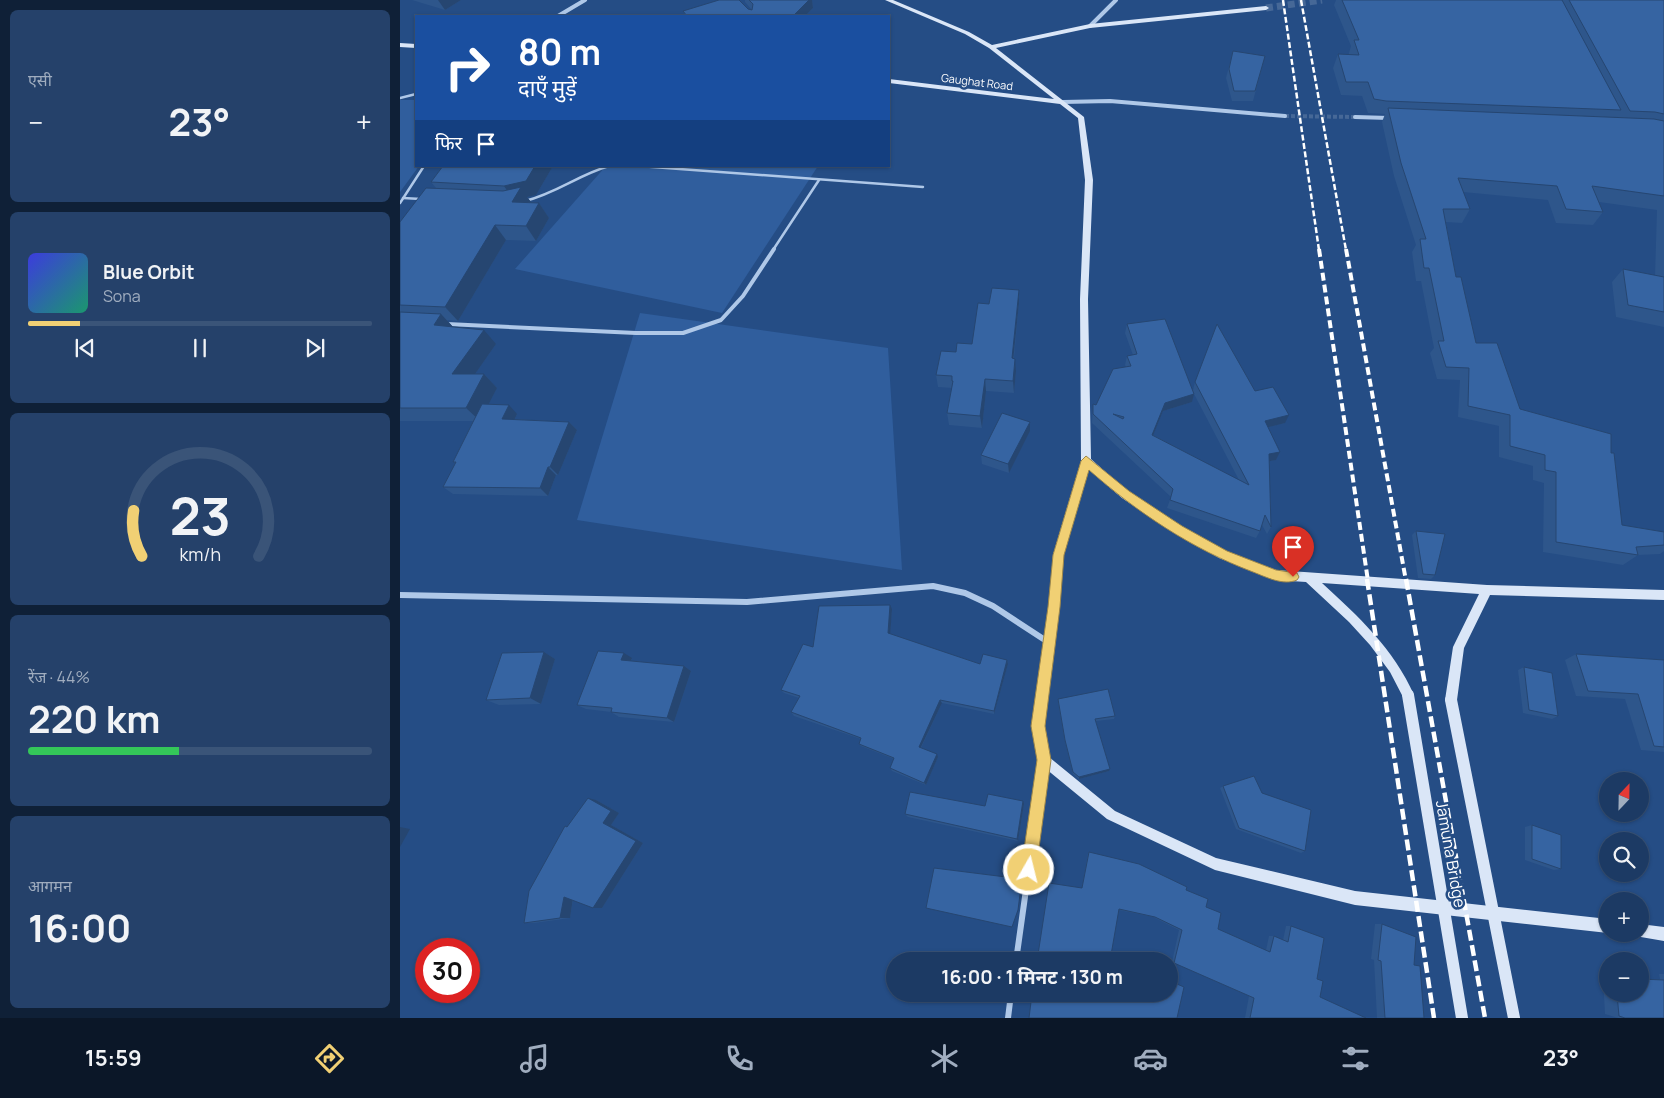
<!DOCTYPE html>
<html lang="hi">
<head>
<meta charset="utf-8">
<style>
  body { margin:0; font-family:Manrope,"Noto Sans Devanagari",sans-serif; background:#25416a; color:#f1f3f6; height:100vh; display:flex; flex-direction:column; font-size:19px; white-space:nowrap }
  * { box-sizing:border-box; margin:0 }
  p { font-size:16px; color:#a0adbf }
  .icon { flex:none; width:28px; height:28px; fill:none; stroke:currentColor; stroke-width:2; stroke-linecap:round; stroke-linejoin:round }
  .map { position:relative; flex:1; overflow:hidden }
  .details { display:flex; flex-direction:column; gap:10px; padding:10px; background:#0f2037; width:400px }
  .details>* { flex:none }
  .guide { position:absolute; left:15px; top:15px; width:475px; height:152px; border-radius:0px; box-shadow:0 1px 4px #0004,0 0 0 1px #3a5478; background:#1a4fa0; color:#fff; overflow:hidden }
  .needle { width:32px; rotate:22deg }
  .buttons { position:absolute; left:1199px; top:772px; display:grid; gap:10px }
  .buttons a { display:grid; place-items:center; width:50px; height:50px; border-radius:50%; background:#1c3a64; box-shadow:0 1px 4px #0004,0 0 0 1px #3a5478; font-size:25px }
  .speed { position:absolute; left:15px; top:938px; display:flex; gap:10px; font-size:25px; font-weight:700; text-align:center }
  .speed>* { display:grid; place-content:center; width:65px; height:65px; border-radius:50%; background:#1c3a64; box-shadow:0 1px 4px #0004,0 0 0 1px #3a5478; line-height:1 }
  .speed .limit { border:8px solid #d22; background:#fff; color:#111 }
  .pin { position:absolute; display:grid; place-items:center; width:42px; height:42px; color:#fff; margin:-51px -21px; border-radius:50% 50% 50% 0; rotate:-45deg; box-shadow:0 0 5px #0007 }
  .pin .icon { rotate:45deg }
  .me { position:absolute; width:55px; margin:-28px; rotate:8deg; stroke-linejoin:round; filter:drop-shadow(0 0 4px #0008) }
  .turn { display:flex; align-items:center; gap:18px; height:105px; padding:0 20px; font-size:22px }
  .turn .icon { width:65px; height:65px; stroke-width:2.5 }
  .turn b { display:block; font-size:35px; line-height:42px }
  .then { display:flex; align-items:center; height:48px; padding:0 20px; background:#0003; gap:10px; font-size:19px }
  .big { font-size:38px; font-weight:700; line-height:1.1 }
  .details .widget { flex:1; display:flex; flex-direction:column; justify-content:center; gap:8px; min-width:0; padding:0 18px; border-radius:8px; background:#25416a }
  .details .dial { align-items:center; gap:0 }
  .dial svg { height:130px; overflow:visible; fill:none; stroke:#3a5478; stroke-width:7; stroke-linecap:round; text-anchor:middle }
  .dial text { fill:#f1f3f6; stroke:none }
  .song { display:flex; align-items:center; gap:15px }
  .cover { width:60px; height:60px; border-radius:8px; background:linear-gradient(135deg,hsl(240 70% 55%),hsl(160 70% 35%)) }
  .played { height:5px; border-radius:2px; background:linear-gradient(90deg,#f1d074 15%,#3a5478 15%) }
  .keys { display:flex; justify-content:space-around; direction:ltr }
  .heat { display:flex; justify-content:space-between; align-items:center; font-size:28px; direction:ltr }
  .charge { height:8px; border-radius:4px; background:linear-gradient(90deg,#34c759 44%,#3a5478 0) }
  .trip { position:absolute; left:486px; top:952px; width:292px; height:50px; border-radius:25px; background:#1c3a64; box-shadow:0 1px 4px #0004,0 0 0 1px #3a5478; font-weight:700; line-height:50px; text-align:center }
  .tab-bar { display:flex; height:80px; justify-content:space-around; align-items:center; background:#0b1728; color:#a0adbf }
  .tab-bar .icon { width:35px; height:35px }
  .tab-bar .selected { color:#f1d074 }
  .tab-bar b { font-size:22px; color:#f1f3f6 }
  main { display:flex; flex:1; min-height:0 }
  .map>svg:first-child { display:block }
  .green { fill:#305e9d }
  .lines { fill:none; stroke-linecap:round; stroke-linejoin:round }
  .street-tunnel { stroke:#466897; stroke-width:4; stroke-dasharray:4 2; stroke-linecap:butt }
  .secondary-tunnel { stroke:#466897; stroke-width:7; stroke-dasharray:7 4; stroke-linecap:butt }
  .lane-far1 { stroke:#afc8e8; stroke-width:2.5 }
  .lane { stroke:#afc8e8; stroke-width:4 }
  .street-far1 { stroke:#afc8e8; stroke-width:4 }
  .street { stroke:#afc8e8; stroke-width:6 }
  .secondary { fill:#dae6f7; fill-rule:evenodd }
  .rail-far2 { stroke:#fff; stroke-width:2.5; stroke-dasharray:6 2.5; stroke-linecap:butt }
  .rail-far1 { stroke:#fff; stroke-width:4; stroke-dasharray:8 4; stroke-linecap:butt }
  .rail { stroke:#fff; stroke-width:4.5; stroke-dasharray:11 4.5; stroke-linecap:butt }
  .secondary-bridge { stroke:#dae6f7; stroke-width:12 }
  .wall { fill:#2e568b; fill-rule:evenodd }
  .shaded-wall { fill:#264671 }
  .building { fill:#3664a2; stroke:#264671; fill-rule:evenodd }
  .route { fill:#f1d074; stroke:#9d874b }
  .labels { text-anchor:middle; stroke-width:5; stroke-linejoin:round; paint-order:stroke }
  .far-street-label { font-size:11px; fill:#fff; stroke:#254d85 }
  .near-street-label { font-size:16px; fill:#fff; stroke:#254d85 }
</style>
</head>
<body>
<main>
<section class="details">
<div class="widget"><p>एसी</p>
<div class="heat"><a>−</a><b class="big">23°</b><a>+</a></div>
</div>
<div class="widget">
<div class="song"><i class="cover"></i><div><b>Blue Orbit</b><p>Sona</p></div></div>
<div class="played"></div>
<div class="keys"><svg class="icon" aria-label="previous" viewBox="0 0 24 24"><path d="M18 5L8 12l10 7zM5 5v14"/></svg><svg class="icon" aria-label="pause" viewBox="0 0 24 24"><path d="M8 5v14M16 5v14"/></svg><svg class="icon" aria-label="next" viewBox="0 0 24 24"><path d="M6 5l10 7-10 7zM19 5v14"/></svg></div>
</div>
<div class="widget dial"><svg viewBox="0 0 100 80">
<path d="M14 69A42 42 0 1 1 86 69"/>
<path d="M14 69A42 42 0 0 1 9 41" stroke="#f1d074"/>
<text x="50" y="56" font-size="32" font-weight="700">23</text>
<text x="50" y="72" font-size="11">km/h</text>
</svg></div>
<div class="widget"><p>रेंज · 44%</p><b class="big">220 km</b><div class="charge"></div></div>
<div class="widget"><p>आगमन</p><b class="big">16:00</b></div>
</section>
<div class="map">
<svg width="1264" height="1018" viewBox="0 0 1264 1018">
  <rect width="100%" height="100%" fill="#254d85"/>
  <g class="green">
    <path d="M0,100H16V166H19L0,192Z"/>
    <path d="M206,166H418L322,313L115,269Z"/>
    <path d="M240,313L488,348L502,570L177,520Z"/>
  </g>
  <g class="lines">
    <path class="street-tunnel" d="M885,116L955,117"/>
    <path class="secondary-tunnel" d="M866,8L922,0"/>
    <g class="lane-far1">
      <path d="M0,98L16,94"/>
      <path d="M239,166L523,187"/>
      <path d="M3,198L21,199"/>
      <path d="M125,201C157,193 178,175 209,166"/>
      <path d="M0,203L24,166"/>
      <path d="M373,250L419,180"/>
    </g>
    <path class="lane" d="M47,324L236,333H283L321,320L343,296L374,249"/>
    <g class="street-far1">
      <path d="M158,16L185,0"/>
      <path d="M690,26L716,0"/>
      <path d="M663,102L710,101L885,116"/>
      <path d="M955,117L989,118"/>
    </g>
    <g class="street">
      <path d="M0,595L347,602L533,586L565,593L593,606L648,642"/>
      <path d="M616,961L644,761"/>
      <path d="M608,1018L611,994"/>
    </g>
    <g class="secondary">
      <path d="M485,0H493L569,32L592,45L690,24L866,6L869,8L866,10L690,28L596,48L684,117L693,180L688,299L691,459L728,492L782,527L827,552L876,570L1087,585L1264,590V600L1090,595L1064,648L1057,700L1055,704L1051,706L1047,704L1045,700L1053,647L1079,594L922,583C958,616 994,649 1014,695L1012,699L1008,701L1004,699L990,672L970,645L949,622L906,582L876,580L819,558L774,533L722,498L688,469L663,555L659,607L644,727L649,757L715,811L816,858L955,891L1208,919V933L955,905L815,870L707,819L640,764L632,727L649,607L653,555L681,461L680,299L685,180L678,118L660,104L489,83V79L654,99L589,48L565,34Z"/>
      <path d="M0,43L16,44V48L0,47Z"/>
      <path d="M1240,924L1264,927V941L1235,936L1234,934H1240Z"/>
    </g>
    <g class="rail-far2">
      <path d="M883,0L919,250"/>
      <path d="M901,0L946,250"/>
    </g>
    <g class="rail-far1">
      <path d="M919,249L968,581"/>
      <path d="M946,249L1006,581"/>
    </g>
    <g class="rail">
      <path d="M967,579L1034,1018"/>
      <path d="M1006,579L1085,1018"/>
    </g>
    <g class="secondary-bridge">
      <path d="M1008,695L1062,1018"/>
      <path d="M1051,700L1114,1018"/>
    </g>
  </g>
  <g class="wall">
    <path d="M12,0H61L45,10Z"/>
    <path d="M345,0H412L413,8L405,16H285L283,11L352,10L345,2Z"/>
    <path d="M936,0H1264V327L1216,317L1212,282L1223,269L1255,276L1257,210L1199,202L1203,212L1193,225L1156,223L1148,200L1063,192L1070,209L1062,223L1046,222L1056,277L1076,343L1120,409L1211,453L1222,525L1264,532V551L1260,554L1238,555L1223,565L1143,552L1144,483L1133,480V466L1099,457V426L1058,417L1060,380L1037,379L1030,353L1034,348L1021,281H1016L1012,252L1016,245L994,176L982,122L985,114L968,113L962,96L941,95L933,68L938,54L949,55V53L951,46L934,5Z"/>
    <path d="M833,51L865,56L853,101H832L826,78Z"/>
    <path d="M43,166H153L136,195L127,197L131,202L139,203L149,218L136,241L106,240L58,321L47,320L53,327L96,344L75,374H84L97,388L88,405L117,414L115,419L169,422L177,430L158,475H156L148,496L53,494L43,487L55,463L53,462L73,421H0V222L36,188L31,182Z"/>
    <path d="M619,290V303L614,358L616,371L614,393L586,391L582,428L549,425L547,413L552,388L538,387L536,375L556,352L572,344L589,304Z"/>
    <path d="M727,324L793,390L795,382L855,391L885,423L868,427L880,452L876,460L869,461L871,527L867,534L862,525L860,531L856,538L767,508L771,497L692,423L693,404L696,405L726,367L725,365L727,356L733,355L725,333ZM793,392L839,480L753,435L763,411L792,402Z"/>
    <path d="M630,422V431L609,473L582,464L581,455Z"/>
    <path d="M1016,531L1035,575L1031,579L1018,578L1012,535Z"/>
    <path d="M492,609L490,634L580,664L607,660L608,664L594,714L542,703L521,748L538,757L526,785L492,771L490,768L494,759L461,746L459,744L461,739L394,716L391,712L399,698L384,693L381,690L413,647Z"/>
    <path d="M144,652L155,659L141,704L99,705L86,700Z"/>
    <path d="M1176,654L1264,660V752L1241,750L1225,699L1176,696L1165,660Z"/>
    <path d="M232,658L231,661L284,666L291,671L274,722L219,717L211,712L186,709L177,705Z"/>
    <path d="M1124,667L1158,716L1152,719L1123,713L1118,670Z"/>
    <path d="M658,699L715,716L714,719L696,721L710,769L709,771L679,779L673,774L665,742L658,702Z"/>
    <path d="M823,786L905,851L901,853L836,829L820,788Z"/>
    <path d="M196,800L219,813L211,825L243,843L202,908H193L173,900L170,918L134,923H124L165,826L167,827Z"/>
    <path d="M624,804L618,841L508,817L505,814L585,806Z"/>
    <path d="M1132,825L1161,869L1154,870L1125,860V827Z"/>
    <path d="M689,852L786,890L806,907L818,929L866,950L869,936H874L883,940L886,926H891L917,979L920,997L966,1018H845L849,996L772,962L779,930L753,917L719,910L637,961L682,888L688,853Z"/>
    <path d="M975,924H982L1014,965L1024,1018H977L974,960L971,959Z"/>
    <path d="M1259,974H1264V1018H1218L1205,1014L1203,977H1208V994H1240L1260,979Z"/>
  </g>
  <g class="shaded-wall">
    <path d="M38,0H61L45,10Z"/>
    <path d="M409,0H412L413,8L405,16H393Z"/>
    <path d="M135,166H153L136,195L127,197L131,202H112L113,199L104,186Z"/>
    <path d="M139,203L149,218L136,241L126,226Z"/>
    <path d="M95,225L106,240L58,321L45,307Z"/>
    <path d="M619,290V303L612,371V358Z"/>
    <path d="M41,314L54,328L34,325Z"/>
    <path d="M84,330L96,344L66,387L52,374Z"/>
    <path d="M615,359L616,371L614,393L613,381Z"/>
    <path d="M84,374L97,388L80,421L66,408Z"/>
    <path d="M585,379L586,391L582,428L580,416Z"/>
    <path d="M794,394L792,402L763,411L750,443L752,435L765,403Z"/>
    <path d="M109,405L117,414L111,427L102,419Z"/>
    <path d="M889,415L885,423L861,429L865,421Z"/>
    <path d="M169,422L177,430L158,475L150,467Z"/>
    <path d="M630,422V431L609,473L608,464Z"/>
    <path d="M880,452L876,460L865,462L869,454Z"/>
    <path d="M148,467L156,475L148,496L140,488Z"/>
    <path d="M490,605L492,609L490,637L488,633Z"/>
    <path d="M144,652L155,659L141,704L130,698Z"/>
    <path d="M224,653L232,658L229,665L221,660Z"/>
    <path d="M607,660L608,664L594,714V711Z"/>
    <path d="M284,666L291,671L274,722L267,718Z"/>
    <path d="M540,700L542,703L520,749L519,747Z"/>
    <path d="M537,754L538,757L526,785L524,783Z"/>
    <path d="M710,769L709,771L679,779V777Z"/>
    <path d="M188,798L196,800L219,813L211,825L243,843L202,908H193L203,823Z"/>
    <path d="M623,801L624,804L618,841L617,839Z"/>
    <path d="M0,827L10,829L0,847Z"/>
    <path d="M164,897L173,898L170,918H160Z"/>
  </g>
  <g class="building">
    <path d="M319,0H339L348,9L352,10L353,4L349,0H409L393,16H287L283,11Z"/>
    <path d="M942,0H1162L1221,110L986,101L974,99L968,82H946L938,54L959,55L954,40H959Z"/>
    <path d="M1169,0H1264V114L1255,112L1230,111Z"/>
    <path d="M833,51L865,56L855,91H834L829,69Z"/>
    <path d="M988,108L1254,119L1264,121V196L1192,186L1203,212L1166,209L1157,186L1058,178L1070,209H1043L1056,277H1061L1076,343H1097L1120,409L1211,434V453H1214L1222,525L1264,532V545L1236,547L1238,555L1156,542V472L1145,470V455L1110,446V415L1068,406L1069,368L1046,367L1038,341H1044L1029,268H1024L1020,239H1026L1001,163Z"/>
    <path d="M43,166H135L126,181L104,186L31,182Z"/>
    <path d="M121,187L112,202L139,203L126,226L95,225L45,307L0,305V222L26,188L103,191Z"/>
    <path d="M1223,269L1264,277V312L1228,305Z"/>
    <path d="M592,288L619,290L612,358L615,359L613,381L585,379L580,416L547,413L553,381H552V376L536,375L541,351L556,352L557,343L572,344L578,303L589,304Z"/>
    <path d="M0,312L41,314L34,325L84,330L52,374H84L66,408H0Z"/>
    <path d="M765,319L794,394L765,403L752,435L849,485L795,382L817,324L855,391L873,387L889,415L865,421L880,452L869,454L871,527L865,515L860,531L770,500L773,489L693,414V404L696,405L713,369L731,366L727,356L737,354L727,324ZM713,414L724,417L723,419Z"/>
    <path d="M82,404L109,405L102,419L169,422L150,467H148L140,488L43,487L56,462H53Z"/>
    <path d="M602,413L630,422L608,464L581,455Z"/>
    <path d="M1016,531L1045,534L1035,575L1023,574Z"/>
    <path d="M490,605L488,633L580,664L583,654L607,660L594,711L540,700L519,747L537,754L524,783L490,768L494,758L459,744L461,738L391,712L400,696L381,690L403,644L413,647L419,606Z"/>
    <path d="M198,651L224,653L221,660L284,666L267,718L211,712L212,708L177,705Z"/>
    <path d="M144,652L130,698L86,700L102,653Z"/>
    <path d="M1176,654L1264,660V747L1254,746L1238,694L1188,691Z"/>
    <path d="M1124,667L1152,673L1158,716L1129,710Z"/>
    <path d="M708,689L715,716L695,719L710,769L679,777L673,772L665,740L658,699Z"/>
    <path d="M854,776L862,793L911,810L905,851L839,828L823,786Z"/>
    <path d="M510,792L585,806L588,794L623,801L617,839L505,814Z"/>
    <path d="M188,798L211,811L203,823L236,841L193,908L164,897L160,918L124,923L129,891L165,826L167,827Z"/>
    <path d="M1132,825L1161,835V869L1132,859Z"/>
    <path d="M689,852L739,864L787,887L786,890L808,899L806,907L821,913L818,929L870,952L874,936L888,942L891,926L924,938L917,979L923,981L920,997L966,1018H850L854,998L774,963L782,930L755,917L719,909L711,955L725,961H637L649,883L682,888Z"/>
    <path d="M534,868L622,879L618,910L612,927L526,908Z"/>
    <path d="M982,924L1016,937L1014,965L1020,966L1024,1018H985L981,961L978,960Z"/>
    <path d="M1240,979L1264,980V1018H1225L1219,1016L1217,994H1240Z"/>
    <path d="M770,981L784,987L777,1018H629L632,994H770Z"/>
  </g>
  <path class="route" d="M686,456L729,491L782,526L827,551L876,570L897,573L899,577L897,580C883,586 866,577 853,572C792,549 738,513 689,470L664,555L660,607L645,726L651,760L636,870L634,875L629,877L623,875L621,870L637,760L631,726L648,607L653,555L681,461Z"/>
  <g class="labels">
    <g class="far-street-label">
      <text transform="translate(577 82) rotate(7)" y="4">Gaughat Road</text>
    </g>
    <g class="near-street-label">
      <text transform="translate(1051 854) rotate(80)" y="6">Jamuna Bridge</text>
    </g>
  </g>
</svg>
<div class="buttons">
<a><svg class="needle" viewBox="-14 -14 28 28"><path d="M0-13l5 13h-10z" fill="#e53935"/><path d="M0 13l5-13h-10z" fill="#a0adbf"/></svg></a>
<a><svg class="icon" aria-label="search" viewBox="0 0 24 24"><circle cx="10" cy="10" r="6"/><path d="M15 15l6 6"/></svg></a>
<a>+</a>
<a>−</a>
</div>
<div class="speed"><div class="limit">30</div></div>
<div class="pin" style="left:893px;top:577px;background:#d93025"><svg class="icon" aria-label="arrive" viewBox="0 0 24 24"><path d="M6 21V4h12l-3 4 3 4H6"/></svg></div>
<svg class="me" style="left:629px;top:870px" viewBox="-20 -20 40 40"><circle r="17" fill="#f1d074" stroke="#fff" stroke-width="3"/><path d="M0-11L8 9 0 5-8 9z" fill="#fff"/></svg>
<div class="trip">16:00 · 1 मिनट · 130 m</div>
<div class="guide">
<div class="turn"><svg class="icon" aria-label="right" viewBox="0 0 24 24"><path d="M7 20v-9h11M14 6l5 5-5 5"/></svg><div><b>80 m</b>दाएँ मुड़ें</div></div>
<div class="then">फिर<svg class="icon" aria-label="arrive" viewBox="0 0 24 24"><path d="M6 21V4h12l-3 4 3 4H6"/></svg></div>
</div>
</div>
</main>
<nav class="tab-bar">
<b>15:59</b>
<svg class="icon selected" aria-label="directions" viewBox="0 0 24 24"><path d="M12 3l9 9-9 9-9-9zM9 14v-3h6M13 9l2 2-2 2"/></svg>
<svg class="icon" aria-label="music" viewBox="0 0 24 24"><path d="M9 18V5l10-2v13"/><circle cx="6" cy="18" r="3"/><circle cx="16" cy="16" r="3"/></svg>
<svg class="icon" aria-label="phone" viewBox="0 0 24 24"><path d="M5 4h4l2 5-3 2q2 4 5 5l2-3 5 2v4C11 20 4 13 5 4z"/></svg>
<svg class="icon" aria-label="climate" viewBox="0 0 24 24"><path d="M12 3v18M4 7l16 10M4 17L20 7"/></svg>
<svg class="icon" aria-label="car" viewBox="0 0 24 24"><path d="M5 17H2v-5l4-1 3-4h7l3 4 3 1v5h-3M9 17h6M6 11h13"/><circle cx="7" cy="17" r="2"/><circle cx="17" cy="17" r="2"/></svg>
<svg class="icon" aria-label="filters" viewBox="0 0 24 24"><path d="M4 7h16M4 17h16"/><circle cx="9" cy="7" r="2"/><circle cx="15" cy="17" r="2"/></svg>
<b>23°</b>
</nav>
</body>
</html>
